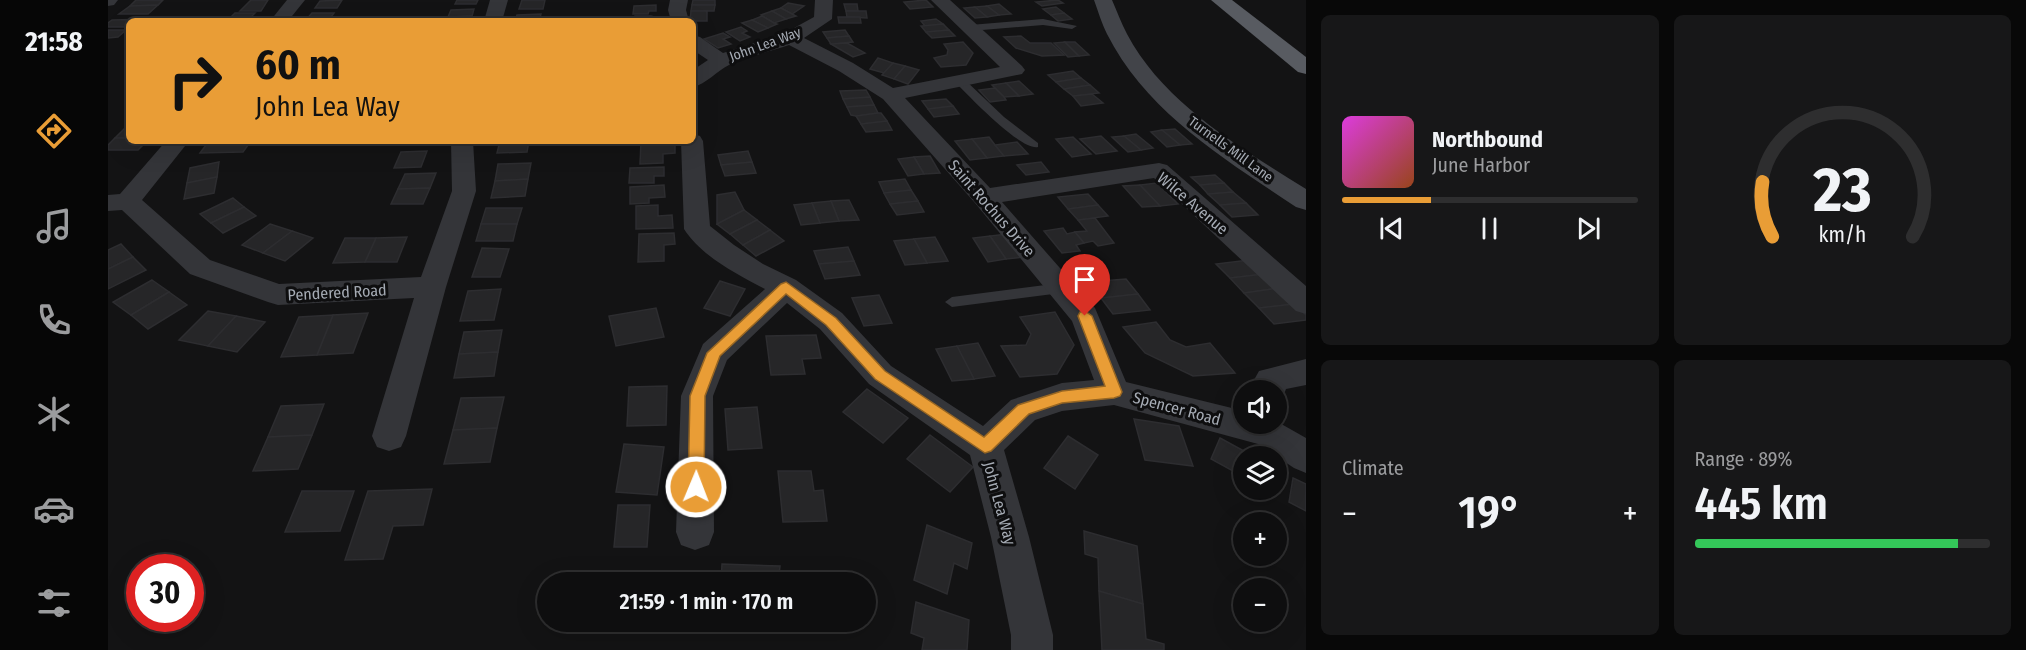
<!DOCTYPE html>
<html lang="en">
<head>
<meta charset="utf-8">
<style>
  body { margin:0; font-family:"Fira Sans Condensed",sans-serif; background:#171718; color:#f1f3f6; height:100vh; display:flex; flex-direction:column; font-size:22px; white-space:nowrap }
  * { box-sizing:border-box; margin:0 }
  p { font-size:20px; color:#9b9c9e }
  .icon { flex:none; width:33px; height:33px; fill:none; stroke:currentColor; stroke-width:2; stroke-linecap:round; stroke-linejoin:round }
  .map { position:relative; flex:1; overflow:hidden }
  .drawer { display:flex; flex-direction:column; gap:15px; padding:15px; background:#080808; width:720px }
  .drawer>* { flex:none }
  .banner { position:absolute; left:18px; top:18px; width:570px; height:126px; border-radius:9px; box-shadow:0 6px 24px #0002,0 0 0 2px #2e2e2f; background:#e99d36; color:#111; overflow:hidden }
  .tools { position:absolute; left:1125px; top:380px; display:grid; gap:12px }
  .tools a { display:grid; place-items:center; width:54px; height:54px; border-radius:50%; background:#0e0e0f; box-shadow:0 6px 24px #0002,0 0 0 2px #2e2e2f; font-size:30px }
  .speed { position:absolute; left:18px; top:554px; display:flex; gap:12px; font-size:30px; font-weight:700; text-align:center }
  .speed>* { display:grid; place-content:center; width:78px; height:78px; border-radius:50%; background:#0e0e0f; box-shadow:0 6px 24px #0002,0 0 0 2px #2e2e2f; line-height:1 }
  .speed .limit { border:9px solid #d22; background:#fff; color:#111 }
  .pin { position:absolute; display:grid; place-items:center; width:51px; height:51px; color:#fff; margin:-62px -26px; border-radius:50% 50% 50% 0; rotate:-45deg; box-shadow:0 0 6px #0007 }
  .pin .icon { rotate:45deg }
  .me { position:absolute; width:66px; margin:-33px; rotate:1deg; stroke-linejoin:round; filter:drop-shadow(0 0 4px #0008) }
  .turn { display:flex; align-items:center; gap:21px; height:126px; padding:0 30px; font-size:27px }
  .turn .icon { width:78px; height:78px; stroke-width:2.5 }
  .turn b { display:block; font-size:42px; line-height:51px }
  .big { font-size:45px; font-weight:600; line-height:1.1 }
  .drawer .tile { flex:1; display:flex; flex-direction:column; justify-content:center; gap:9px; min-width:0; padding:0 21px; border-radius:9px; background:#171718 }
  .drawer .dial { align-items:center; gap:0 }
  .dial svg { height:156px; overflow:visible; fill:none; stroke:#2e2e2f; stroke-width:7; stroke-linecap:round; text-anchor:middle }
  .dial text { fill:#f1f3f6; stroke:none }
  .song { display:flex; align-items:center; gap:18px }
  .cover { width:72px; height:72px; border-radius:9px; background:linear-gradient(135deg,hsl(300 70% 55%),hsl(20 70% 35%)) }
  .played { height:6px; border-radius:3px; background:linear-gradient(90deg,#e99d36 30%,#2e2e2f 30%) }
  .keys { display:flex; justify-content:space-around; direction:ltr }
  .heat { display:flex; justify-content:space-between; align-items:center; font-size:33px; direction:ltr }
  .charge { height:9px; border-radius:4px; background:linear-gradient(90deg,#34c759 89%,#2e2e2f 0) }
  .drawer .tiles { flex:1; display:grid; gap:15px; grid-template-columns:repeat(2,1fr) }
  .trip { position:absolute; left:429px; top:572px; width:339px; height:60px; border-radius:30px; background:#0e0e0f; box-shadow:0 6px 24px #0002,0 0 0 2px #2e2e2f; font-weight:600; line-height:60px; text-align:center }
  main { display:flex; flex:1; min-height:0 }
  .menu { display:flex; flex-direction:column; width:108px; justify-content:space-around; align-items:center; background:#060606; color:#9b9c9e }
  .menu .icon { width:42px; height:42px }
  .menu .on { color:#e99d36 }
  .menu b { font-size:27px; color:#f1f3f6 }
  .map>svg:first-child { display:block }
  .building { fill:#262628; stroke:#2d2d30; stroke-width:1.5 }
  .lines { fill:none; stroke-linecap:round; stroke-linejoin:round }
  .service { fill:#343539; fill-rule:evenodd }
  .minor { fill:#343539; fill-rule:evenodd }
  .secondary { fill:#424449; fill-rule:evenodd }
  .trunk { fill:#585b61; fill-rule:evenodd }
  .route { fill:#e99d36; stroke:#976623; stroke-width:1.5 }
  .labels { text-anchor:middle; stroke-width:6; stroke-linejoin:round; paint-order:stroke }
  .far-street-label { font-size:14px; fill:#a5abb4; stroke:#0e0e0f }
  .street-label { font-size:16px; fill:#a5abb4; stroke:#0e0e0f }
</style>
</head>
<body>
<main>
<nav class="menu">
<b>21:58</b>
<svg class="icon on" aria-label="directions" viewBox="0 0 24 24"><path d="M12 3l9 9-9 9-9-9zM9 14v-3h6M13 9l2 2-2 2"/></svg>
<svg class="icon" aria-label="music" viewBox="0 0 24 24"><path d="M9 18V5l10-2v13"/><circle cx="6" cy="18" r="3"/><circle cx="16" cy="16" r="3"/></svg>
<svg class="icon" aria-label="phone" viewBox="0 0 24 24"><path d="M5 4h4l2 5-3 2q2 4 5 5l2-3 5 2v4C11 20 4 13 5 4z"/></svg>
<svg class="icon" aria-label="climate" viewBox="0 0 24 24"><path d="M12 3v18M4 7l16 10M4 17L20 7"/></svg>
<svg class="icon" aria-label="car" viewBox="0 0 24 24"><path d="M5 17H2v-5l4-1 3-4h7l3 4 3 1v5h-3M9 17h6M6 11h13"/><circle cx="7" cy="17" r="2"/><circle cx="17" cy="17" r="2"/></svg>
<svg class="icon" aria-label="filters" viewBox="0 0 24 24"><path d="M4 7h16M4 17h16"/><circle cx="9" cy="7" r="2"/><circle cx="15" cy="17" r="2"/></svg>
</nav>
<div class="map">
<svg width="1198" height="650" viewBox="0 0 1198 650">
  <rect width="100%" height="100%" fill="#131314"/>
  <g class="building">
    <path d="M28,0H55L50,5L22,6Z"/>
    <path d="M143,0H160L153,11H132Z"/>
    <path d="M234,0L229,8H207L212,1Z"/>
    <path d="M349,0H370L368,4H347Z"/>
    <path d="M414,0H437L435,9H411Z"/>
    <path d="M585,0H607V5H584Z"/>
    <path d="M818,0L825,7L802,9L796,2Z"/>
    <path d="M950,0L955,3L934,6L928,2Z"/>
    <path d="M680,3L696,6L684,14L673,8Z"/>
    <path d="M736,4H749L750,11H738Z"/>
    <path d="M891,4L903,14L891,15L879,6Z"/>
    <path d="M50,5L40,14H11L22,6Z"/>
    <path d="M548,5V11H541L540,14H525L526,6Z"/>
    <path d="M584,5H607L606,11H583Z"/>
    <path d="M879,6L891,15L879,17L867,7Z"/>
    <path d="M867,7L879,17L867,18L856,8Z"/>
    <path d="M948,7L956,13L943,15L935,9Z"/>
    <path d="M673,8L684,14L688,16L678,19L664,11Z"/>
    <path d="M366,9L364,16L340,17L343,10Z"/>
    <path d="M583,11H599V21H582Z"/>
    <path d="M664,11L678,19L666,23L653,15Z"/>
    <path d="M738,11H758L759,18L739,17Z"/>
    <path d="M127,13H147L139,21H119Z"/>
    <path d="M204,13H226L220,21H197Z"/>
    <path d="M956,13L964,19L950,21L943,15Z"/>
    <path d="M433,14L431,21H407L409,15Z"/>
    <path d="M364,16L362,21H339L340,17Z"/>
    <path d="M527,16H543L550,18L549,21H526Z"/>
    <path d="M654,16L666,23L669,24L660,28L644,20Z"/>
    <path d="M730,17H752L753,23H731Z"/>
    <path d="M42,19L39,21H21V27H0V23L4,20Z"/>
    <path d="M828,19L835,24L817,26L813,21Z"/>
    <path d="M644,20L660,28L650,32L634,23Z"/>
    <path d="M835,24L841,30L818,32L813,26Z"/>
    <path d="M633,27L639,31L634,33L642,37L632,41L618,32Z"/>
    <path d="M0,30H18L10,37L0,38Z"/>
    <path d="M737,30L741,36L719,38L715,32Z"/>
    <path d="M841,30L847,36L824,38L818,32Z"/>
    <path d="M615,33L622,37L615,39L623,44L610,48L596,39Z"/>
    <path d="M741,36L745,42L723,44L719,38Z"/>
    <path d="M913,36L922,43H943L956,55L934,56L908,48L896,37Z"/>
    <path d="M855,42L865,53L858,65L833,67L826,58L839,55L840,50L836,44Z"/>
    <path d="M957,42L971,56L960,57L946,43Z"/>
    <path d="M957,42H967L981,55L971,56Z"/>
    <path d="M739,43L757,53L745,57L723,44Z"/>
    <path d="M770,58L785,63L776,73L762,69Z"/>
    <path d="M785,63L797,66L786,79L774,75Z"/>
    <path d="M797,66L811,70L800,84L786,79Z"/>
    <path d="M965,71L973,78L948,82L940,75Z"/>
    <path d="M973,78L982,85L956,89L948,82Z"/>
    <path d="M911,81L925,94L911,96L898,83Z"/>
    <path d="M898,83L911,96L896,97L884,85Z"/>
    <path d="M982,85L991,93L965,96L956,89Z"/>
    <path d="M887,88L896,97L898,100L882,102L871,90Z"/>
    <path d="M758,90L762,97L735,99L732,91Z"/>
    <path d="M984,94L995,103L973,106L965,96Z"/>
    <path d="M762,97L766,105L739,107L735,99Z"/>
    <path d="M838,99L845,106L820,109L814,101Z"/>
    <path d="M766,105L770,113L748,116L743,115L739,107Z"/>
    <path d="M845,106L851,114L826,117L820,109Z"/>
    <path d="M770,113H773L779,121L753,124L748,116Z"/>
    <path d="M779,121L784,130L758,132L753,124Z"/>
    <path d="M19,126L21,138H7Z"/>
    <path d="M1067,129L1084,144L1072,145L1054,130Z"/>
    <path d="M1054,130L1072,145L1059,147L1043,132Z"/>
    <path d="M1028,134L1045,148L1033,150L1016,136Z"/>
    <path d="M993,136L1009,151L988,154L972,139Z"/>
    <path d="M1016,136L1033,150L1020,152L1004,137Z"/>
    <path d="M881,137L887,145L896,156L879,158L864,139Z"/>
    <path d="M965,137L983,154L964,157L948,139Z"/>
    <path d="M7,138H21V141H39L30,150H0V145Z"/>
    <path d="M864,139L879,158L862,160L847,141Z"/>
    <path d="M101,141H143L135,152L92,153Z"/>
    <path d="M286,141H309L307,145H284Z"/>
    <path d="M392,141H421L419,152L389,153Z"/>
    <path d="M567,141V153L555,154V163L532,164L533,142Z"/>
    <path d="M909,142L920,154L896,156L887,145Z"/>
    <path d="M319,151L313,167L286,168L293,152Z"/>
    <path d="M640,151L644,162L613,165L610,155Z"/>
    <path d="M822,156L832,173L816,174L806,157Z"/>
    <path d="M806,157L816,174L800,176L790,159Z"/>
    <path d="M111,162L109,177L79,183L82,168Z"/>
    <path d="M644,162L648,173L617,176L613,165Z"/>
    <path d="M933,162L941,172L918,175L909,165Z"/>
    <path d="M423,163L420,179L387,181L390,164Z"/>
    <path d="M556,167V176H546V183H521L522,168Z"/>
    <path d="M328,173L322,188L290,189L297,174Z"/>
    <path d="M1107,175L1116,183L1092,185L1083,177Z"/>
    <path d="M109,177L106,193L76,199L79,183Z"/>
    <path d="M420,179L417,196L383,198L387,181Z"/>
    <path d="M797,179L803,190L776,193L771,182Z"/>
    <path d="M1049,183L1070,204L1052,206L1032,185Z"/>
    <path d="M1116,183L1125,192L1100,194L1092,185Z"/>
    <path d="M556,185L557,197L541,198V203L522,204V187Z"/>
    <path d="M1032,185L1052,206L1034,207L1015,186Z"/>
    <path d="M322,188L315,204H283L290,189Z"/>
    <path d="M803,190L810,201L782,204L776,193Z"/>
    <path d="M627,192L636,210L609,224V195Z"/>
    <path d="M1125,192L1138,203L1112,205L1100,194Z"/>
    <path d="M980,194L990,205L960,209L950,197Z"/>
    <path d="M125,198L136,207L103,223L92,214Z"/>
    <path d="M741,200L751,220L731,221L723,201Z"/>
    <path d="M723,201L731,221L712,223L704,203Z"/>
    <path d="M810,201L816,212L789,215L782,204Z"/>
    <path d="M704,203L712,223L693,225L686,205Z"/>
    <path d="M1138,203L1150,215L1124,217L1112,205Z"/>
    <path d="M550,205V216L564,215L565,228L528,229V206Z"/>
    <path d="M990,205L1000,216L970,220L960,209Z"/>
    <path d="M136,207L148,216L115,233L103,223Z"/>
    <path d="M378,208H414L409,224H373Z"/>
    <path d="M636,210L649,220L622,234L609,224Z"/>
    <path d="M987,218L1006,243L990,246L985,241L976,243L967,232L979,231L970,220Z"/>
    <path d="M649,220L662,230L635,245L622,234Z"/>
    <path d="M162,224L184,231L155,253L134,245Z"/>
    <path d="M373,224H409L405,241H368Z"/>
    <path d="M955,228L959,234L967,232L976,243L968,245L972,251L954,253L936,231Z"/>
    <path d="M662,230L676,241L648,256L635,245Z"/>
    <path d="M184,231L205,238L177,261L155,253Z"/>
    <path d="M566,233L567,244L556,245V261L530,262L531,234Z"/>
    <path d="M899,234L916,257L898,259L882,236Z"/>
    <path d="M882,236L898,259L880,262L865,238Z"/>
    <path d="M299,237L289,262H257L268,238Z"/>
    <path d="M827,237L840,261L819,263L806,239Z"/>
    <path d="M237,238H268L257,262L225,263Z"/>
    <path d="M806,239L819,263L797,265L786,241Z"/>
    <path d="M13,244L25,257L0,269V250Z"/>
    <path d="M740,247L746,261L711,264L706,251Z"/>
    <path d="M374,248L401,249L392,277H364Z"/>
    <path d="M25,257L38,270L0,289V269Z"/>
    <path d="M1141,260L1156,274L1122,278L1108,264Z"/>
    <path d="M746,261L752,275L717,279L711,264Z"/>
    <path d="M1156,274L1171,288L1136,293L1122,278Z"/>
    <path d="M1018,279L1030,294L993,298L982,282Z"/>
    <path d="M44,280L61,292L23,315L5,302Z"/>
    <path d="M612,281L637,289L622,316L596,308Z"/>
    <path d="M1171,288L1186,304L1151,308L1136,293Z"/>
    <path d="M393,289L386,320L352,321L360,291Z"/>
    <path d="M61,292L79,305L40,329L23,315Z"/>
    <path d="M1030,294L1042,310L1005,314L993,298Z"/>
    <path d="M771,295L784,323L756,326L744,298Z"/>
    <path d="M1186,304L1198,315V320L1166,324L1151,308Z"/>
    <path d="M548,308L556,337L508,346L501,316Z"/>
    <path d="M100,311L128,316L100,346L71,340Z"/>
    <path d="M947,312L966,345L949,374L912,377L893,346L918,345L923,334L912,317Z"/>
    <path d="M260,313L245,353L209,355L225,315Z"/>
    <path d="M225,315L209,355L173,357L191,317Z"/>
    <path d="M128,316L157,322L129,352L100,346Z"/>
    <path d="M1048,322L1062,340L1078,347L1102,343L1127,373L1085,376L1037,353L1015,327Z"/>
    <path d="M394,330L390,352L351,354L356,332Z"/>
    <path d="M708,335L713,358L694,359L697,374L663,375L658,336Z"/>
    <path d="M870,343L887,376L866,379L849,346Z"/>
    <path d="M849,346L866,379L844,381L828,349Z"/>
    <path d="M390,352L386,376L346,378L351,354Z"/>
    <path d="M559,386L558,425L519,426L521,387Z"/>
    <path d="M759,389L800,418L775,443L735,412Z"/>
    <path d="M396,397L389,428L345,430L353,398Z"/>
    <path d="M216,404L204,435L160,437L173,406Z"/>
    <path d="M649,407L654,448L620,450L617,409Z"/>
    <path d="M1026,419L1071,426L1085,466L1037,460Z"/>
    <path d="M389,428L382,462L336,464L345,430Z"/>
    <path d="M204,435L190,469L145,471L160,437Z"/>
    <path d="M822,435L865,467L842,492L799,459Z"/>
    <path d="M960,436L990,455L967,489L936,468Z"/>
    <path d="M1112,438L1145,456H1136V477L1103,459Z"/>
    <path d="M516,444L556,447L549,495L508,492Z"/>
    <path d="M670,471H703L706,491L715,490L719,521L675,522Z"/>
    <path d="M1185,478L1198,484V511L1181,502Z"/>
    <path d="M324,489L315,525L285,526L275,559L237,560L260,491Z"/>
    <path d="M194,491H246L232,531L177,532Z"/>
    <path d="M510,505H542L539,547H506Z"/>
    <path d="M819,525L864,543L859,569L846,563L839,594L806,580Z"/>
    <path d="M976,531L1029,546L1035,604L991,591L990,558L977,554Z"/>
    <path d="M614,564L672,566L670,582H613Z"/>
    <path d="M501,574H540L539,582H500Z"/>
    <path d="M732,578L733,582H677Z"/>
    <path d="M991,591L1035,604L1038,639L1056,644V650H994Z"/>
    <path d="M808,602L861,620L859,650H814L816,638L803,633Z"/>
    <path d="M496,621H537L536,628H495Z"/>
    <path d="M675,621H740V622L676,627Z"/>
  </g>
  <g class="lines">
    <g class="service">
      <path d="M935,19L969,26L964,29L935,25L862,31L857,28L862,25Z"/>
      <path d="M848,79H856L896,117L930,143V147C913,151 862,97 848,83Z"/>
      <path d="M953,283L960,288L953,293L844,307L837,302L844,297Z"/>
    </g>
    <g class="minor">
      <path d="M0,0H10L6,5L0,6Z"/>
      <path d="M179,0H197L180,21H162Z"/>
      <path d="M382,0H400L394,21H376Z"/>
      <path d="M562,0H580L578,10L581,21H563L560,10Z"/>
      <path d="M707,0H725L724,19L696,38L745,63L785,88L892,67L823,0H842L914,66L917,70L914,74L797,98L882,188L1051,163L1059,165L1198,286V314L1188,311L1046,178L894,202L987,308L1018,382L1136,411V423H1168V421L1198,438V473L1186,468L1150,444L1006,405L954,411L927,420L896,450L921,537L945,635V650H903V635L883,537L862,455L761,384L712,329L679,303L619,360L605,396L606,532L601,545L587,550L573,545L568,532L573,396L595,344L657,289C630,275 593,256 576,229L573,141H585V134L592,136L595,141L602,226L626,245L655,264L688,280L734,313L783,366L875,426L903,400L954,383L986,380L964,321L867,203L775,99L731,71L681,45C661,52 640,56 621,65C609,71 598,84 585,87V70L600,60L585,50V35L592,37L615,53L675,34L706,17Z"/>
      <path d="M58,141H81L34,200L102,260L171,284L313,277L344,191L343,141H365L368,191L338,287L298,436L293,447L281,451L269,447L264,436L306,298L170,305L160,302L82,274L14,210L0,211V195L12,194Z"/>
      <path d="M1198,359V385L1178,389L1174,399L1168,401V390H1146V380L1151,371Z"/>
    </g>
    <path class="secondary" d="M986,0H1004C1009,11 1013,23 1019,34C1056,104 1133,148 1198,189V210L1188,207C1118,160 1039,113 999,34C994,24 990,11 986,0Z"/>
    <path class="trunk" d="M1103,0H1124L1198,57V74L1190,72Z"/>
  </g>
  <path class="route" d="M678,282L728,318L777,371L876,437L910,405L954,391L997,386L970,316L972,312L977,311L984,316L1014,392L1012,396L1006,398L954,403L921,414L883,451L877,453L767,379L718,325L678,294L612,356L597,396L596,487L594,492L588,494L582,492L580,487L582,396L599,353L673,284Z"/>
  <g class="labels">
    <g class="far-street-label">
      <text transform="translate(657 44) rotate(-20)" y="5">John Lea Way</text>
      <text transform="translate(1123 149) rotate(36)" y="5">Turnells Mill Lane</text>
    </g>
    <g class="street-label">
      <text transform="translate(1085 203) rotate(40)" y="6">Wilce Avenue</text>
      <text transform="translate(884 208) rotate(49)" y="6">Saint Rochus Drive</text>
      <text transform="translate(229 292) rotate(-3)" y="6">Pendered Road</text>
      <text transform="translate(1069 408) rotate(15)" y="6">Spencer Road</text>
      <text transform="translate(892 503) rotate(75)" y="6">John Lea Way</text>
    </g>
  </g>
</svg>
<div class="tools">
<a><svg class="icon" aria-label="sound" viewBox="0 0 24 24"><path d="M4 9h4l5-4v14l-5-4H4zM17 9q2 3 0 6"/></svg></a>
<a><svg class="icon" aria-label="layers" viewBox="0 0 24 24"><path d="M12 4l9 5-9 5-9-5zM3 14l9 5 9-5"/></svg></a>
<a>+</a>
<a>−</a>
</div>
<div class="speed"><div class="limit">30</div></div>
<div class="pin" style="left:977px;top:316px;background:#d93025"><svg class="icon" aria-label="arrive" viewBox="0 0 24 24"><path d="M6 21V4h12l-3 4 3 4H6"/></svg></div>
<svg class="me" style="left:588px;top:487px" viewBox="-20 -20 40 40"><circle r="17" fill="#e99d36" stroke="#fff" stroke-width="3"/><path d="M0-11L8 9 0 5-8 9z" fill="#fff"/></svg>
<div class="trip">21:59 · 1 min · 170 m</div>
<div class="banner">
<div class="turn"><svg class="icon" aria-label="right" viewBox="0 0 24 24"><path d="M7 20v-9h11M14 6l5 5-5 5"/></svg><div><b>60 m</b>John Lea Way</div></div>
</div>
</div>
<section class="drawer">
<div class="tiles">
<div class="tile">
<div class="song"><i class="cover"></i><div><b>Northbound</b><p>June Harbor</p></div></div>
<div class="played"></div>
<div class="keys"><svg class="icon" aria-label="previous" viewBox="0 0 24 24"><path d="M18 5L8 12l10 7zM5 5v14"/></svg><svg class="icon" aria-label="pause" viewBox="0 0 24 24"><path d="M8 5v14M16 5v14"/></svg><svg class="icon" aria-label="next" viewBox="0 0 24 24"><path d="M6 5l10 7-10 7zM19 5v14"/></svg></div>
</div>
<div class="tile dial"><svg viewBox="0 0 100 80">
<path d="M14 69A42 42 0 1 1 86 69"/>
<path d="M14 69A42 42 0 0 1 9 41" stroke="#e99d36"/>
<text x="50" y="56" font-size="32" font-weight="700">23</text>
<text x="50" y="72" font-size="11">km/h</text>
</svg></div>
<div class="tile"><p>Climate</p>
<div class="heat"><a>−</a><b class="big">19°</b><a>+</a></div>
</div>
<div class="tile"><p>Range · 89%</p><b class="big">445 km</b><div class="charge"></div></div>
</div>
</section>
</main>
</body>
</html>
